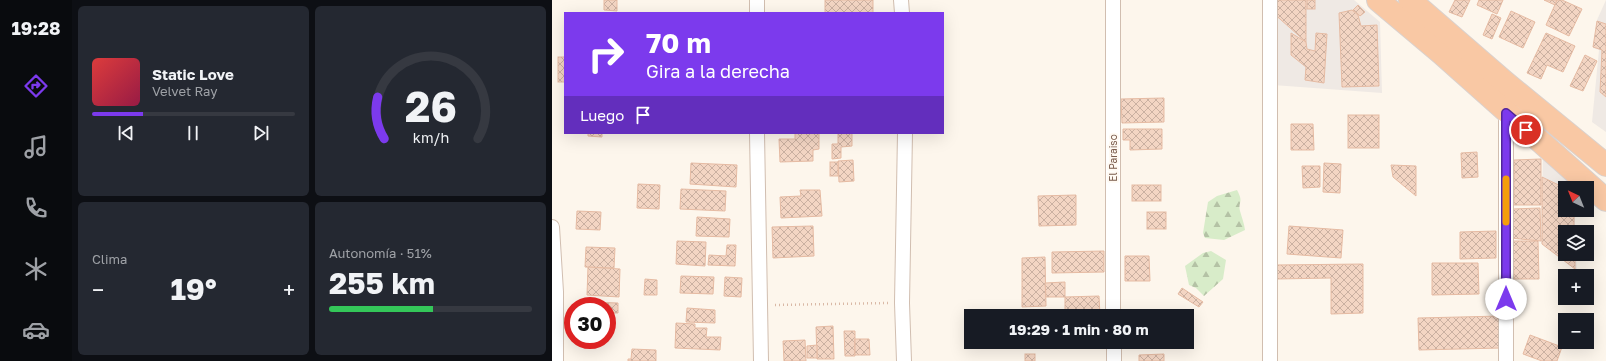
<!DOCTYPE html>
<html lang="es">
<head>
<meta charset="utf-8">
<style>
  body { margin:0; font-family:"Golos Text",sans-serif; background:#242831; color:#f1f3f6; height:100vh; display:flex; flex-direction:column; font-size:15px; white-space:nowrap }
  * { box-sizing:border-box; margin:0 }
  p { font-size:13px; color:#9ea1a6 }
  .icon { flex:none; width:22px; height:22px; fill:none; stroke:currentColor; stroke-width:2; stroke-linecap:round; stroke-linejoin:round }
  .map { position:relative; flex:1; overflow:hidden }
  .drawer { display:flex; flex-direction:column; gap:6px; padding:6px; background:#0d0f14; width:480px }
  .drawer>* { flex:none }
  .top-card { position:absolute; left:12px; top:12px; width:380px; height:122px; border-radius:0px; box-shadow:0 4px 16px #0002; background:#7c3aed; color:#fff; overflow:hidden }
  .needle { width:26px; rotate:317deg }
  .fabs { position:absolute; left:1006px; top:181px; display:grid; gap:8px }
  .fabs a { display:grid; place-items:center; width:36px; height:36px; border-radius:0px; background:#171b24; box-shadow:0 4px 16px #0002; font-size:20px }
  .speed { position:absolute; left:12px; top:297px; display:flex; gap:8px; font-size:20px; font-weight:700; text-align:center }
  .speed>* { display:grid; place-content:center; width:52px; height:52px; border-radius:50%; background:#171b24; box-shadow:0 4px 16px #0002; line-height:1 }
  .speed .limit { border:6px solid #d22; background:#fff; color:#111 }
  .pin { position:absolute; display:grid; place-items:center; width:34px; height:34px; color:#fff; margin:-17px; border:2px solid #fff; border-radius:50%; box-shadow:0 1px 4px #0007 }
  .me { position:absolute; width:44px; margin:-22px; rotate:0deg; stroke-linejoin:round; filter:drop-shadow(0 0 3px #0008) }
  .turn { display:flex; align-items:center; gap:14px; height:84px; padding:0 16px; font-size:18px }
  .turn .icon { width:52px; height:52px; stroke-width:2.5 }
  .turn b { display:block; font-size:28px; line-height:34px }
  .then { display:flex; align-items:center; height:38px; padding:0 16px; background:#0003; gap:8px; font-size:15px }
  .big { font-size:30px; font-weight:700; line-height:1.1 }
  .drawer .card { flex:1; display:flex; flex-direction:column; justify-content:center; gap:6px; min-width:0; padding:0 14px; border-radius:6px; background:#242831 }
  .drawer .dial { align-items:center; gap:0 }
  .dial svg { height:104px; overflow:visible; fill:none; stroke:#363941; stroke-width:7; stroke-linecap:round; text-anchor:middle }
  .dial text { fill:#f1f3f6; stroke:none }
  .song { display:flex; align-items:center; gap:12px }
  .cover { width:48px; height:48px; border-radius:6px; background:linear-gradient(135deg,hsl(0 70% 55%),hsl(340 70% 35%)) }
  .played { height:4px; border-radius:2px; background:linear-gradient(90deg,#7c3aed 25%,#363941 25%) }
  .keys { display:flex; justify-content:space-around; direction:ltr }
  .heat { display:flex; justify-content:space-between; align-items:center; font-size:22px; direction:ltr }
  .charge { height:6px; border-radius:3px; background:linear-gradient(90deg,#34c759 51%,#363941 0) }
  .drawer .tiles { flex:1; display:grid; gap:6px; grid-template-columns:repeat(2,1fr) }
  .trip { position:absolute; left:412px; top:309px; width:230px; height:40px; border-radius:0px; background:#171b24; box-shadow:0 4px 16px #0002; font-weight:700; line-height:40px; text-align:center }
  main { display:flex; flex:1; min-height:0 }
  .tab-bar { display:flex; flex-direction:column; width:72px; justify-content:space-around; align-items:center; background:#090b0e; color:#9ea1a6 }
  .tab-bar .icon { width:28px; height:28px }
  .tab-bar .on { color:#7c3aed }
  .tab-bar b { font-size:18px; color:#f1f3f6 }
  .map>svg:first-child { display:block }
  .industrial { fill:#efe9e4 }
  .forest { fill:url(#forest-firs) }
  .building { fill:url(#building-cross-hatch); stroke:#e6bba3 }
  .lines { fill:none; stroke-linecap:round; stroke-linejoin:round }
  .minor-casing { stroke:#d1beb0; stroke-width:16 }
  .trunk-casing { stroke:#dad1cd; stroke-width:24 }
  .path { stroke:#d9b8a5; stroke-width:2.5; stroke-dasharray:1 3; stroke-linecap:butt }
  .minor { stroke:#fff; stroke-width:14 }
  .trunk { stroke:#f9c8a4; stroke-width:22 }
  .route-casing { stroke:#51269a; stroke-width:10 }
  .route { stroke:#7c3aed; stroke-width:7 }
  .slow { stroke:#f59e0b; stroke-width:7 }
  .labels { text-anchor:middle; stroke-width:4; stroke-linejoin:round; paint-order:stroke }
  .street-label { font-size:10px; fill:#7a5c4d; stroke:#fffaf3 }
</style>
</head>
<body>
<main>
<nav class="tab-bar">
<b>19:28</b>
<svg class="icon on" aria-label="directions" viewBox="0 0 24 24"><path d="M12 3l9 9-9 9-9-9zM9 14v-3h6M13 9l2 2-2 2"/></svg>
<svg class="icon" aria-label="music" viewBox="0 0 24 24"><path d="M9 18V5l10-2v13"/><circle cx="6" cy="18" r="3"/><circle cx="16" cy="16" r="3"/></svg>
<svg class="icon" aria-label="phone" viewBox="0 0 24 24"><path d="M5 4h4l2 5-3 2q2 4 5 5l2-3 5 2v4C11 20 4 13 5 4z"/></svg>
<svg class="icon" aria-label="climate" viewBox="0 0 24 24"><path d="M12 3v18M4 7l16 10M4 17L20 7"/></svg>
<svg class="icon" aria-label="car" viewBox="0 0 24 24"><path d="M5 17H2v-5l4-1 3-4h7l3 4 3 1v5h-3M9 17h6M6 11h13"/><circle cx="7" cy="17" r="2"/><circle cx="17" cy="17" r="2"/></svg>
</nav>
<section class="drawer">
<div class="tiles">
<div class="card">
<div class="song"><i class="cover"></i><div><b>Static Love</b><p>Velvet Ray</p></div></div>
<div class="played"></div>
<div class="keys"><svg class="icon" aria-label="previous" viewBox="0 0 24 24"><path d="M18 5L8 12l10 7zM5 5v14"/></svg><svg class="icon" aria-label="pause" viewBox="0 0 24 24"><path d="M8 5v14M16 5v14"/></svg><svg class="icon" aria-label="next" viewBox="0 0 24 24"><path d="M6 5l10 7-10 7zM19 5v14"/></svg></div>
</div>
<div class="card dial"><svg viewBox="0 0 100 80">
<path d="M14 69A42 42 0 1 1 86 69"/>
<path d="M14 69A42 42 0 0 1 9 37" stroke="#7c3aed"/>
<text x="50" y="56" font-size="32" font-weight="700">26</text>
<text x="50" y="72" font-size="11">km/h</text>
</svg></div>
<div class="card"><p>Clima</p>
<div class="heat"><a>−</a><b class="big">19°</b><a>+</a></div>
</div>
<div class="card"><p>Autonomía · 51%</p><b class="big">255 km</b><div class="charge"></div></div>
</div>
</section>
<div class="map">
<svg width="1054" height="361" viewBox="0 0 1054 361">
  <defs>
    <pattern id="forest-firs" width="22" height="20" patternUnits="userSpaceOnUse"><rect width="22" height="20" fill="#d8ecc9"/><path d="M5 1l3.5 6h-7zM16 11l3.5 6h-7z" fill="#b4c2a5"/></pattern>
    <pattern id="building-cross-hatch" width="8" height="8" patternUnits="userSpaceOnUse"><rect width="8" height="8" fill="#f3d5c3"/><path d="M0 0l8 8M0 8l8-8" fill="none" stroke="#cab0a1"/></pattern>
  </defs>
  <rect width="100%" height="100%" fill="#fdf6ec"/>
  <g class="industrial">
    <path d="M720,0H802L828,22L830,93L721,85Z"/>
    <path d="M1054,0V132L1040,122L1047,50L1041,48L1045,20Z"/>
    <path d="M991,155L1021,178L1022,188H1013V210H1023V232H1013V254H1024L1025,271L989,243Z"/>
  </g>
  <g class="forest">
    <path d="M685,190C692,203 686,201 688,211C690,218 692,223 693,230L672,240L653,238L651,233L656,202L665,196Z"/>
    <path d="M659,251L674,260L671,279L652,296L644,288L637,285L633,266L651,253Z"/>
  </g>
  <g class="building">
    <path d="M52,0H65V11L52,10Z"/>
    <rect x="273" y="0" width="48" height="13"/>
    <path d="M720,0H754V42L720,12Z"/>
    <rect x="755" y="0" width="8" height="9"/>
    <path d="M903,0H918L910,17L897,12Z"/>
    <path d="M927,0H951L945,14L925,5Z"/>
    <path d="M992,0H1005L1003,5Z"/>
    <path d="M1005,0H1010L1030,9L1017,36L994,25Z"/>
    <path d="M806,5L813,12L808,16L801,10Z"/>
    <path d="M800,10L806,15L809,26L825,25L827,86L790,87L787,13Z"/>
    <path d="M959,11L983,22L971,48L947,37Z"/>
    <path d="M940,14L949,18L940,39L931,35Z"/>
    <path d="M1045,21L1054,24V97L1048,92L1050,50L1041,47Z"/>
    <path d="M739,33L754,42L755,49L763,51L764,33L775,34L772,83L753,80L754,67L739,55Z"/>
    <path d="M994,33L1023,46L1011,72L995,65L989,79L975,73Z"/>
    <path d="M1033,55L1045,61L1031,91L1018,86Z"/>
    <rect x="6" y="57" width="7" height="25"/>
    <path d="M612,98V122L570,123L569,99Z"/>
    <rect x="796" y="115" width="31" height="33"/>
    <path d="M739,124H761L762,150H739Z"/>
    <path d="M571,129H610V149L578,150V140H571Z"/>
    <path d="M36,133H50V137L36,136Z"/>
    <path d="M243,133H267V149L261,150V161L228,162L227,139H243Z"/>
    <path d="M286,133H300V146L289,147V158L280,159V144H286Z"/>
    <path d="M925,152L926,177L910,178L909,153Z"/>
    <path d="M989,159V205H962V160Z"/>
    <path d="M301,160L302,181L287,182L286,161Z"/>
    <rect x="278" y="162" width="8" height="14"/>
    <path d="M139,163L185,165L184,187L138,184Z"/>
    <path d="M772,163L789,164L788,193L771,192Z"/>
    <path d="M839,165L864,166V196L841,177Z"/>
    <path d="M750,166H768V187L751,188Z"/>
    <path d="M990,177L1013,188V210H1022V232H1013V254H1023V269L990,244Z"/>
    <path d="M86,184L108,185L107,209L85,208Z"/>
    <rect x="580" y="185" width="29" height="16"/>
    <path d="M129,189L174,191L173,211L128,209Z"/>
    <path d="M248,190H268L270,216L229,218L228,197L249,196Z"/>
    <path d="M524,195V225L487,226L486,196Z"/>
    <path d="M988,208L989,241L958,238L960,209Z"/>
    <path d="M25,211L49,212L48,230L24,229Z"/>
    <rect x="595" y="212" width="19" height="17"/>
    <path d="M145,217L178,219L177,237L144,236Z"/>
    <path d="M261,226L262,256L221,258L220,227Z"/>
    <path d="M737,226L791,230L789,258L735,254Z"/>
    <path d="M944,231V258L908,259V232Z"/>
    <path d="M125,241L154,242L153,266L124,264Z"/>
    <path d="M961,241H986L987,279H962Z"/>
    <path d="M175,245H184L183,266L156,265L157,255L174,256Z"/>
    <path d="M34,247L63,248L62,268L33,267Z"/>
    <path d="M552,251V272L500,273V252Z"/>
    <path d="M573,256H597L598,281H573Z"/>
    <path d="M493,257L494,306L470,307V258Z"/>
    <path d="M880,263H926L927,294L880,295Z"/>
    <path d="M811,264V313L779,314V278L725,279L724,265Z"/>
    <path d="M36,267L68,269L67,297L35,295Z"/>
    <path d="M129,276L162,277L161,294L128,293Z"/>
    <path d="M173,277L190,278L189,297L172,296Z"/>
    <path d="M93,279L105,280V295H92Z"/>
    <path d="M513,282V297H494L493,283Z"/>
    <path d="M630,288L651,302L647,307L626,294Z"/>
    <path d="M547,296L548,316H513V297Z"/>
    <path d="M36,302L66,303V313H60L59,325H55V306H36Z"/>
    <path d="M135,308L163,310V323L134,322Z"/>
    <path d="M949,316V348L867,350L866,318Z"/>
    <path d="M124,323L143,324V328H155L154,337H169L168,350L123,348Z"/>
    <path d="M281,326L282,359H265L264,327Z"/>
    <path d="M292,331H303V356H293Z"/>
    <path d="M978,335L1010,347L1005,361H990L971,354Z"/>
    <path d="M303,339H317L318,355H303Z"/>
    <path d="M253,340L254,361H232L231,341Z"/>
    <path d="M265,345V358H255V346Z"/>
    <path d="M80,349L104,350V361H76V359H79Z"/>
    <rect x="473" y="354" width="10" height="7"/>
    <path d="M612,354V361H587V355Z"/>
  </g>
  <g class="lines">
    <defs>
      <g id="minor">
        <path d="M349,0L350,13"/>
        <path d="M718,0V361"/>
        <path d="M205,13V0"/>
        <path d="M205,133L209,361"/>
        <path d="M0,227L4,292V361"/>
        <path d="M561,316V0"/>
        <path d="M562,342V361"/>
        <path d="M352,361L350,303L353,133"/>
        <path d="M954,361V113"/>
      </g>
      <g id="trunk">
        <path d="M826,0L889,53L1054,200"/>
        <path d="M858,0L954,83L1054,165"/>
      </g>
    </defs>
    <use href="#minor" class="minor-casing"/>
    <use href="#trunk" class="trunk-casing"/>
    <path class="path" d="M223,305L336,303"/>
    <use href="#minor" class="minor"/>
    <use href="#trunk" class="trunk"/>
  </g>
  <g class="lines">
    <defs>
      <path id="route" d="M954,299V113L974,130"/>
    </defs>
    <use href="#route" class="route-casing"/>
    <use href="#route" class="route"/>
    <path class="slow" d="M954,222V179"/>
  </g>
  <g class="labels">
    <g class="street-label">
      <text transform="translate(561 158) rotate(-90)" y="4">El Paraiso</text>
    </g>
  </g>
</svg>
<div class="fabs">
<a><svg class="needle" viewBox="-14 -14 28 28"><path d="M0-13l5 13h-10z" fill="#e53935"/><path d="M0 13l5-13h-10z" fill="#9ea1a6"/></svg></a>
<a><svg class="icon" aria-label="layers" viewBox="0 0 24 24"><path d="M12 4l9 5-9 5-9-5zM3 14l9 5 9-5"/></svg></a>
<a>+</a>
<a>−</a>
</div>
<div class="speed"><div class="limit">30</div></div>
<div class="pin" style="left:974px;top:130px;background:#d93025"><svg class="icon" aria-label="arrive" viewBox="0 0 24 24"><path d="M6 21V4h12l-3 4 3 4H6"/></svg></div>
<svg class="me" style="left:954px;top:299px" viewBox="-20 -20 40 40"><circle r="19" fill="#fff"/><path d="M0-13L10 11 0 6-10 11z" fill="#7c3aed"/></svg>
<div class="trip">19:29 · 1 min · 80 m</div>
<div class="top-card">
<div class="turn"><svg class="icon" aria-label="right" viewBox="0 0 24 24"><path d="M7 20v-9h11M14 6l5 5-5 5"/></svg><div><b>70 m</b>Gira a la derecha</div></div>
<div class="then">Luego<svg class="icon" aria-label="arrive" viewBox="0 0 24 24"><path d="M6 21V4h12l-3 4 3 4H6"/></svg></div>
</div>
</div>
</main>
</body>
</html>
